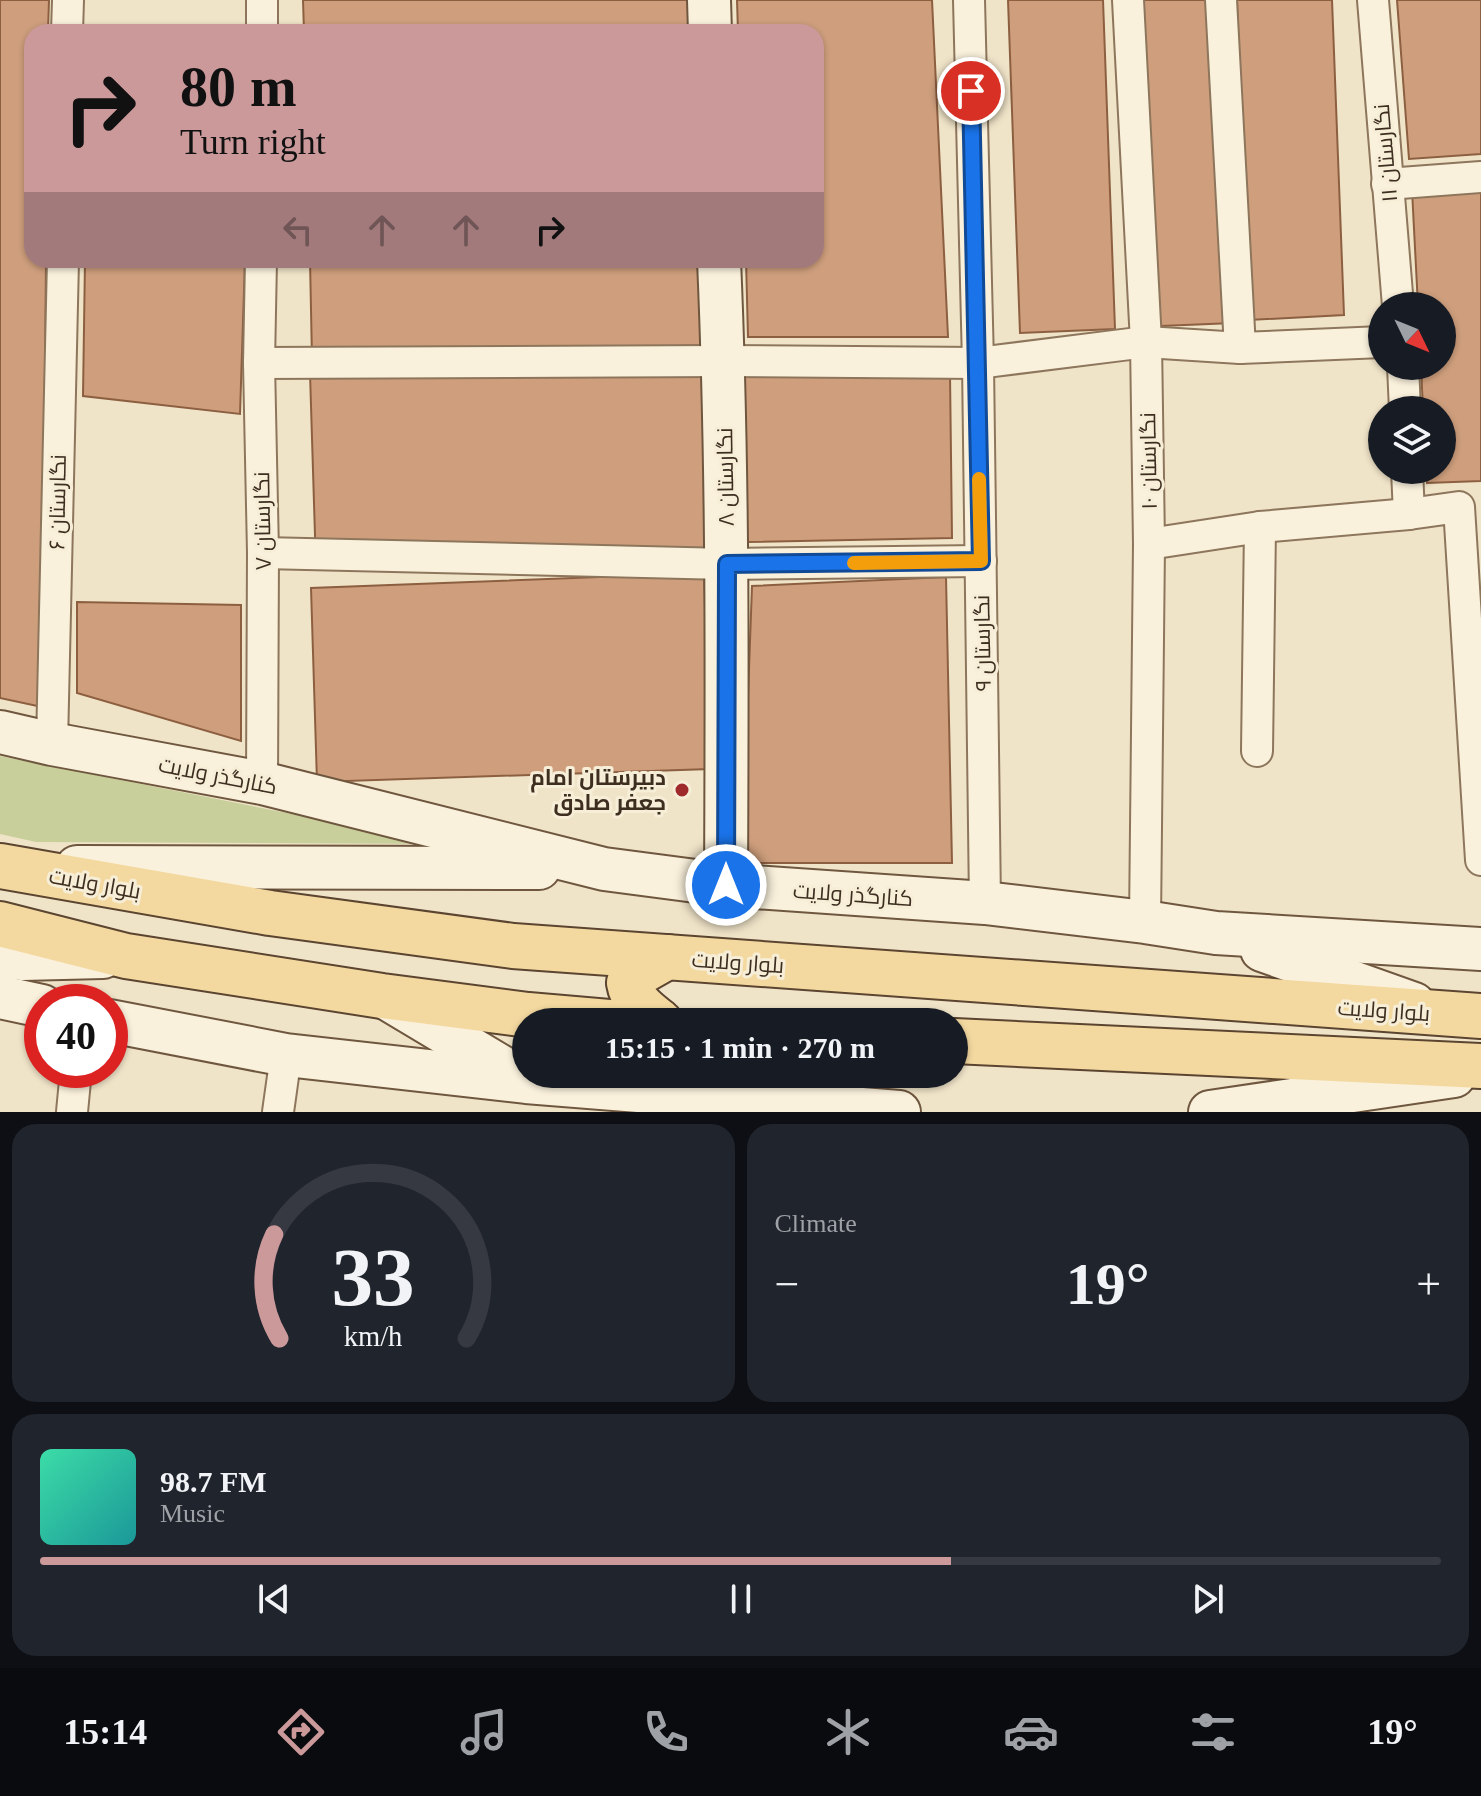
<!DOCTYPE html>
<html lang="en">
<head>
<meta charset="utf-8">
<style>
  body { margin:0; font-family:"Times New Roman",Cairo,serif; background:#20242c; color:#f1f3f6; height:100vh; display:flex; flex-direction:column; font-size:30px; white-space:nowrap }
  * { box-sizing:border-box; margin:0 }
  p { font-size:26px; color:#9ea1a6 }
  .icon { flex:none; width:44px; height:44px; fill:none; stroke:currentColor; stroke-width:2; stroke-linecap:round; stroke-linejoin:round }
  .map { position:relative; height:1112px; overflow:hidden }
  .details { display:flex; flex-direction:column; gap:12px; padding:12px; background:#0d0f14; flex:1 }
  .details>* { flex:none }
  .guide { position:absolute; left:24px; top:24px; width:800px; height:244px; border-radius:24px; box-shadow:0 2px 6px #0004; background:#cc999b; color:#111; overflow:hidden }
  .needle { width:52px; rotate:133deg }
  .buttons { position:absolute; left:1368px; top:292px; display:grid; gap:16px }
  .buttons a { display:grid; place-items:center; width:88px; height:88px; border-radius:50%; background:#171b24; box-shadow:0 2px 6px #0004; font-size:40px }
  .speed { position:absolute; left:24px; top:984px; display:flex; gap:16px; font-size:40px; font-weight:700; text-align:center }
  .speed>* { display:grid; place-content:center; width:104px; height:104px; border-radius:50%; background:#171b24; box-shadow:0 2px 6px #0004; line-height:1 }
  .speed .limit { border:12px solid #d22; background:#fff; color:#111 }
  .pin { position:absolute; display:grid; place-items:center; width:68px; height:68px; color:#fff; margin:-34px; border:4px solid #fff; border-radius:50%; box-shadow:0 2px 8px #0007 }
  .me { position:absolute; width:88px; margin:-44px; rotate:0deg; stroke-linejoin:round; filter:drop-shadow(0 0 6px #0008) }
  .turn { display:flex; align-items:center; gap:28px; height:168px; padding:0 24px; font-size:36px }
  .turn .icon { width:104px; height:104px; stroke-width:2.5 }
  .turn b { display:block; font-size:56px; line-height:68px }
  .lanes { display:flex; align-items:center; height:76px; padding:0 24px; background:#0003; justify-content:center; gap:40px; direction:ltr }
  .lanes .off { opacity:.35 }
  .big { font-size:60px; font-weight:700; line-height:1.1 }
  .details .card { flex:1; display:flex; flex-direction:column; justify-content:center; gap:12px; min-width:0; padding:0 28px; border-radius:24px; background:#20242c }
  .details .dial { align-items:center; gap:0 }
  .dial svg { height:208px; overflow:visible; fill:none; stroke:#363941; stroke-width:7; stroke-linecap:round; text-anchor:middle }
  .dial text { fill:#f1f3f6; stroke:none }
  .song { display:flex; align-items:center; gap:24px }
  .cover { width:96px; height:96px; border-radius:12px; background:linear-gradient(135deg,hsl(160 70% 55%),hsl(180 70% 35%)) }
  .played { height:8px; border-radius:4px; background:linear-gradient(90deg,#cc999b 65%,#363941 65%) }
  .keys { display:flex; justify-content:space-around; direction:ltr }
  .heat { display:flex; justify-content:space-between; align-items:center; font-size:44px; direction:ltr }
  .details .tiles { flex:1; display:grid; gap:12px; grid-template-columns:1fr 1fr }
  .card:last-child { grid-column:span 2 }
  .trip { position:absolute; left:512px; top:1008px; width:456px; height:80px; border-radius:40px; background:#171b24; box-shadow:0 2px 6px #0004; font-weight:700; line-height:80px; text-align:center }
  .tab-bar { display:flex; height:128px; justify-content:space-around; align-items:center; background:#090b0e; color:#9ea1a6 }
  .tab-bar .icon { width:56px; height:56px }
  .tab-bar .active { color:#cc999b }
  .tab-bar b { font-size:36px; color:#f1f3f6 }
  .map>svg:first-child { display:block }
  .green { fill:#c9cf9b }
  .building { fill:#cf9f7d; stroke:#8d5f41; stroke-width:2 }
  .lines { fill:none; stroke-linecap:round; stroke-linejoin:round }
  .street-casing { stroke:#8d765c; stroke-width:34 }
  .secondary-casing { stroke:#6f573f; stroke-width:46 }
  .primary-casing { stroke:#5b4430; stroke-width:48 }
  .street { stroke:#faf1dc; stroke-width:30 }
  .secondary { stroke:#faf1dc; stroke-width:42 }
  .primary { stroke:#f3d9a0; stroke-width:44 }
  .route-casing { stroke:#114b97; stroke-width:20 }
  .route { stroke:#1a73e8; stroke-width:14 }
  .slow { stroke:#f59e0b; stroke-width:14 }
  .poi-dot { fill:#9e2a2b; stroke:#f7eed8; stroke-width:3 }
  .labels { text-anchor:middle; stroke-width:6; stroke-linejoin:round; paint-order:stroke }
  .street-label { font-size:22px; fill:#3d2e20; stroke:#f7eed8 }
  .poi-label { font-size:22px; font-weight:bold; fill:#3d2e20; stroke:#f7eed8; text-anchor:end }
</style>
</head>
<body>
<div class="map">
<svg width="1481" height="1112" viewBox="0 0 1481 1112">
  <rect width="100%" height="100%" fill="#f0e4c8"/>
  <path class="green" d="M0,756L443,844L36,842L0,834Z"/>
  <g class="building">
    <path d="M0,0H49L48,32H32V260H46L42,707L0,698Z"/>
    <path d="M303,0H697V32H304Z"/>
    <path d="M737,0H932L948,337H748L746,260H816V32H738Z"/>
    <path d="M1008,0H1103L1115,329L1020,333Z"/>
    <path d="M1125,0H1221L1233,323L1137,327Z"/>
    <path d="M1237,0H1332L1344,315L1249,320Z"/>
    <path d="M1397,0H1481V154L1409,159Z"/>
    <path d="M1481,186V481L1427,483L1426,470H1442V410H1423L1421,366H1442V306H1418L1412,190Z"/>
    <path d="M85,260H245L240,414L83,396Z"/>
    <path d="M310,260H703L706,345L312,359Z"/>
    <path d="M703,359L710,554L316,568L310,373Z"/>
    <path d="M743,371L950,374L952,538L746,542Z"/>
    <path d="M704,573L710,769L317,782L311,588Z"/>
    <path d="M946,577L952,863H742L752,586Z"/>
    <path d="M77,602L241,605V741L77,693Z"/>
  </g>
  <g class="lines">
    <defs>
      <g id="street">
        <path d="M262,0V32"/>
        <path d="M969,0L978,363L985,903"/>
        <path d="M1128,0L1146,342L1149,544L1145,922"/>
        <path d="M1221,0L1240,348"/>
        <path d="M1373,0L1398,306"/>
        <path d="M67,32L68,0"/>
        <path d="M1387,184L1481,177"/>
        <path d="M261,260L259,363L263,553L262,783"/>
        <path d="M259,363L724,361L978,363L1146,342L1240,348L1382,342"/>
        <path d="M1403,366L1405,410"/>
        <path d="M1407,470L1409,514L1459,507L1481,860"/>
        <path d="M1149,544L1260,527L1409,514"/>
        <path d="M263,553L727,564L981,561"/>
        <path d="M52,744L63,260"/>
        <path d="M1257,751L1260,527"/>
        <path d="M72,1112L76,1070"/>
        <path d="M278,1112L286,1055"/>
      </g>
      <g id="secondary">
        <path d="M709,0L710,32"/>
        <path d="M719,260C728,468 727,677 726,885"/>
        <path d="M0,732L52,744L262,783L604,869L726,885L985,903L1145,922L1216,933L1481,949"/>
        <path d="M77,867L539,868"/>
        <path d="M1262,950L1414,1004"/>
        <path d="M0,956L22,959L103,957"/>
        <path d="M383,996L515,1075"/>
        <path d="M0,997L42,1006"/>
        <path d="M110,1021L286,1055L526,1082L899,1112"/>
        <path d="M1210,1112L1454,1076"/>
      </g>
      <g id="primary">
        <path d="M0,866L270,913L513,946L1481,1016"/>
        <path d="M0,924L126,956L382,996L528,1015L609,1022"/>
        <path d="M660,1022C646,1011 632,1001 629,983L637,974L667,957"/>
        <path d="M954,1041L1481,1066"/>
      </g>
    </defs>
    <use href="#street" class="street-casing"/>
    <use href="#secondary" class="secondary-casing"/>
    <use href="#primary" class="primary-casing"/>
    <use href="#street" class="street"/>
    <use href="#secondary" class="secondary"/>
    <use href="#primary" class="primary"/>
  </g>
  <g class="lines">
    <defs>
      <path id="route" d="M726,885L727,564L981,561L971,91"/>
    </defs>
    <use href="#route" class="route-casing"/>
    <use href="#route" class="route"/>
    <path class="slow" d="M854,563L981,561L979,479"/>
  </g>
  <circle class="poi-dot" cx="682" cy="790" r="8"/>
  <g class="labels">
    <g class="street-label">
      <text transform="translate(1385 153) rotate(-95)" y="8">نگارستان ۱۱</text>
      <text transform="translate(1148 461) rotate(-91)" y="8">نگارستان ۱۰</text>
      <text transform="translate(725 477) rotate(-91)" y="8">نگارستان ۸</text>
      <text transform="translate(57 502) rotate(-89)" y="8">نگارستان ۶</text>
      <text transform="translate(262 521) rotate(-91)" y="8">نگارستان ۷</text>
      <text transform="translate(982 643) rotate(-91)" y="8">نگارستان ۹</text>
      <text transform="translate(218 775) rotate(11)" y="8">کنارگذر ولایت</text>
      <text transform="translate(95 883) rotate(10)" y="8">بلوار ولایت</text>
      <text transform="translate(853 894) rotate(4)" y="8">کنارگذر ولایت</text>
      <text transform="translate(738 962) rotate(4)" y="8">بلوار ولایت</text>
      <text transform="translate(1384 1010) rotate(4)" y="8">بلوار ولایت</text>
    </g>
    <g class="poi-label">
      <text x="666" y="785">دبیرستان امام<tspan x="666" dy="25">جعفر صادق</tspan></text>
    </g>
  </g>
</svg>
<div class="buttons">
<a><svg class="needle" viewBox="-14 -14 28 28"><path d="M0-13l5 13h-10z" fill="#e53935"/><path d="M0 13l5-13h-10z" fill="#9ea1a6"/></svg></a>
<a><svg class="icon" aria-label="layers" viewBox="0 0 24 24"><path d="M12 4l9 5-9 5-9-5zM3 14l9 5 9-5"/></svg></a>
</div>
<div class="speed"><div class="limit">40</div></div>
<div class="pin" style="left:971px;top:91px;background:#d93025"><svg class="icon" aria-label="arrive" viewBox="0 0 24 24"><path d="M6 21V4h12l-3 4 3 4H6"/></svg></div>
<svg class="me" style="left:726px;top:885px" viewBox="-20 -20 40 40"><circle r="17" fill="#1a73e8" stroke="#fff" stroke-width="3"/><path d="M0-11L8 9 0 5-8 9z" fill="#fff"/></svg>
<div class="trip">15:15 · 1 min · 270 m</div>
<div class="guide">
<div class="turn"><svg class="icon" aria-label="right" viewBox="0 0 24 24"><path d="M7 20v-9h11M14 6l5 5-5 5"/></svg><div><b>80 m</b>Turn right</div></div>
<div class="lanes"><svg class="icon off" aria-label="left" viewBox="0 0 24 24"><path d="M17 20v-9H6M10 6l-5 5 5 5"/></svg><svg class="icon off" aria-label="ahead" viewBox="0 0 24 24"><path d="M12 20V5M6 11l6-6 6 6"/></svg><svg class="icon off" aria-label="ahead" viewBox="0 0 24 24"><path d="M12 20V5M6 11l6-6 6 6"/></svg><svg class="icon" aria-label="right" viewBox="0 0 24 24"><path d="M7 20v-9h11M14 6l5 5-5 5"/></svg></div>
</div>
</div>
<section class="details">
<div class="tiles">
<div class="card dial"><svg viewBox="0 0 100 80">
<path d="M14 69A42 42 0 1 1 86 69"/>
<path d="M14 69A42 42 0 0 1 12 29" stroke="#cc999b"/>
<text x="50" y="56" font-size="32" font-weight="700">33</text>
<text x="50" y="72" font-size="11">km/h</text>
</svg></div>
<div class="card"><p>Climate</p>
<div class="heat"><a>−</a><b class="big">19°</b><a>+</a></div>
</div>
<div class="card">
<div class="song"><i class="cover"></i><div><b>98.7 FM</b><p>Music</p></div></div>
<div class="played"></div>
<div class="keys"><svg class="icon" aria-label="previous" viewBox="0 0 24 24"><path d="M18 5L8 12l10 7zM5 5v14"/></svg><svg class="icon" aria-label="pause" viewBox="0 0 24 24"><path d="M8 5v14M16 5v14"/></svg><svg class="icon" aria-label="next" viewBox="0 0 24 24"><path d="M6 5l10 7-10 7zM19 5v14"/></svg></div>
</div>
</div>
</section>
<nav class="tab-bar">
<b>15:14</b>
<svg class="icon active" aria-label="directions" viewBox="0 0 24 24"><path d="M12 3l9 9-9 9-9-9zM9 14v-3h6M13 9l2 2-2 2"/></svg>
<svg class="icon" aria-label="music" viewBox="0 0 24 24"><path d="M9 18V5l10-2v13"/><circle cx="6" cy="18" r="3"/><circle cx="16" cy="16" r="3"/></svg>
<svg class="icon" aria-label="phone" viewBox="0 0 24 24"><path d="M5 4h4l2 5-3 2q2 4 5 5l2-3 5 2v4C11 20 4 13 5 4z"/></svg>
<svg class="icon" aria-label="climate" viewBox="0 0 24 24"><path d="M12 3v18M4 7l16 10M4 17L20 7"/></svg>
<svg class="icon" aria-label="car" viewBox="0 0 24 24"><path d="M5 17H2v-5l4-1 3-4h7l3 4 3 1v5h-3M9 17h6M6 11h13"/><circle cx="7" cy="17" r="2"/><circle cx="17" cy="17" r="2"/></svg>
<svg class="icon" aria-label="filters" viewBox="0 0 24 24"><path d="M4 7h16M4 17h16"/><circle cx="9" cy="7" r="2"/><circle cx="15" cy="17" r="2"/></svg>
<b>19°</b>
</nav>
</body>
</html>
